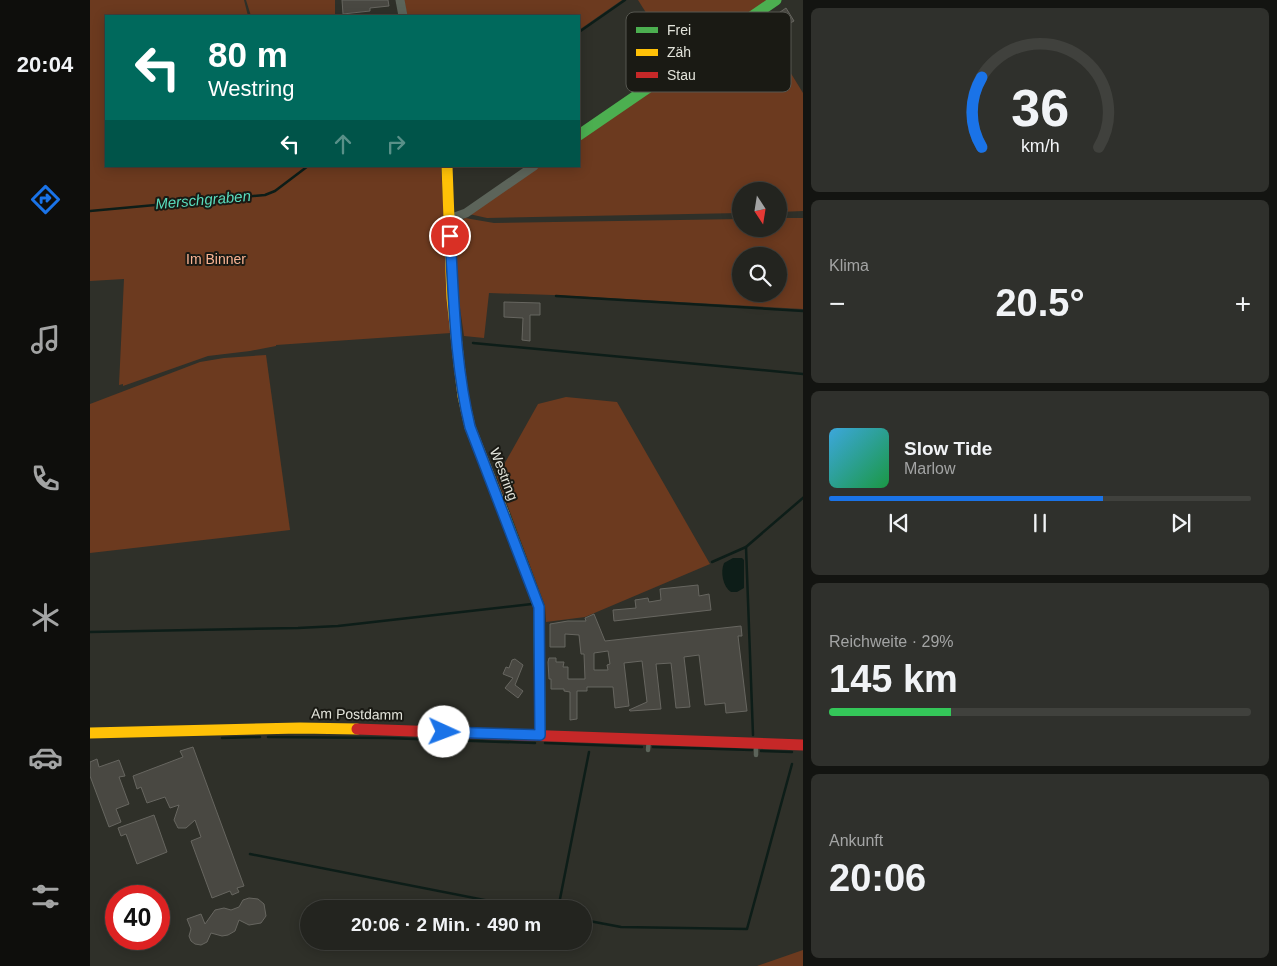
<!DOCTYPE html>
<html lang="de">
<head>
<meta charset="utf-8">
<style>
  body { margin:0; font-family:Helvetica,sans-serif; background:#2f302c; color:#f1f3f6; height:100vh; display:flex; flex-direction:column; font-size:19px; white-space:nowrap }
  * { box-sizing:border-box; margin:0 }
  p { font-size:16px; color:#a3a4a4 }
  .icon { flex:none; width:28px; height:28px; fill:none; stroke:currentColor; stroke-width:2; stroke-linecap:round; stroke-linejoin:round }
  .map { position:relative; flex:1; overflow:hidden }
  .drawer { display:flex; flex-direction:column; gap:8px; padding:8px; background:#131411; width:474px }
  .drawer>* { flex:none }
  .hud { position:absolute; left:15px; top:15px; width:475px; height:152px; border-radius:0px; box-shadow:0 2px 12px #0003,0 0 0 1px #40413d; background:#00695c; color:#fff; overflow:hidden }
  .needle { width:32px; rotate:168deg }
  .tools { position:absolute; left:642px; top:182px; display:grid; gap:10px }
  .tools a { display:grid; place-items:center; width:55px; height:55px; border-radius:50%; background:#23241f; box-shadow:0 2px 12px #0003,0 0 0 1px #40413d; font-size:25px }
  .speed { position:absolute; left:15px; top:885px; display:flex; gap:10px; font-size:25px; font-weight:700; text-align:center }
  .speed>* { display:grid; place-content:center; width:65px; height:65px; border-radius:50%; background:#23241f; box-shadow:0 2px 12px #0003,0 0 0 1px #40413d; line-height:1 }
  .speed .limit { border:8px solid #d22; background:#fff; color:#111 }
  .pin { position:absolute; display:grid; place-items:center; width:42px; height:42px; color:#fff; margin:-21px; border:2px solid #fff; border-radius:50%; box-shadow:0 1px 5px #0007 }
  .me { position:absolute; width:55px; margin:-28px; rotate:92deg; stroke-linejoin:round; filter:drop-shadow(0 0 4px #0008) }
  .turn { display:flex; align-items:center; gap:18px; height:105px; padding:0 20px; font-size:22px }
  .turn .icon { width:65px; height:65px; stroke-width:2.5 }
  .turn b { display:block; font-size:35px; line-height:42px }
  .lanes { display:flex; align-items:center; height:48px; padding:0 20px; background:#0003; justify-content:center; gap:25px; direction:ltr }
  .lanes .off { opacity:.35 }
  .big { font-size:38px; font-weight:800; line-height:1.1 }
  .drawer .tile { flex:1; display:flex; flex-direction:column; justify-content:center; gap:8px; min-width:0; padding:0 18px; border-radius:8px; background:#2f302c }
  .drawer .dial { align-items:center; gap:0 }
  .dial svg { height:130px; overflow:visible; fill:none; stroke:#40413d; stroke-width:7; stroke-linecap:round; text-anchor:middle }
  .dial text { fill:#f1f3f6; stroke:none }
  .song { display:flex; align-items:center; gap:15px }
  .cover { width:60px; height:60px; border-radius:8px; background:linear-gradient(135deg,hsl(200 70% 55%),hsl(140 70% 35%)) }
  .played { height:5px; border-radius:2px; background:linear-gradient(90deg,#1a73e8 65%,#40413d 65%) }
  .keys { display:flex; justify-content:space-around; direction:ltr }
  .heat { display:flex; justify-content:space-between; align-items:center; font-size:28px; direction:ltr }
  .charge { height:8px; border-radius:4px; background:linear-gradient(90deg,#34c759 29%,#40413d 0) }
  .trip { position:absolute; left:210px; top:900px; width:292px; height:50px; border-radius:25px; background:#23241f; box-shadow:0 2px 12px #0003,0 0 0 1px #40413d; font-weight:800; line-height:50px; text-align:center }
  main { display:flex; flex:1; min-height:0 }
  .dock { display:flex; flex-direction:column; width:90px; justify-content:space-around; align-items:center; background:#0e0e0c; color:#a3a4a4 }
  .dock .icon { width:35px; height:35px }
  .dock .selected { color:#1a73e8 }
  .dock b { font-size:22px; color:#f1f3f6 }
  .map>svg:first-child { display:block }
  .green { fill:#6c3a1f; fill-rule:evenodd }
  .water { fill:#0d1d18 }
  .lines { fill:none; stroke-linecap:round; stroke-linejoin:round }
  .stream { stroke:#0d1d18; stroke-width:2.5 }
  .building { fill:#494842; stroke:#676660; fill-rule:evenodd }
  .lane { stroke:#5c645a; stroke-width:4.5 }
  .street { stroke:#5c645a; stroke-width:9 }
  .fast { stroke:#4caf50; stroke-width:11 }
  .slow { stroke:#ffc107; stroke-width:11 }
  .jam { stroke:#c62828; stroke-width:11 }
  .route-casing { stroke:#114b97; stroke-width:12 }
  .route { stroke:#1a73e8; stroke-width:9 }
  .labels { text-anchor:middle; stroke-width:4; stroke-linejoin:round; paint-order:stroke }
  .park-label { font-size:14px; fill:#fab494; stroke:#1a1a14 }
  .street-label { font-size:14px; fill:#e3e4db; stroke:#1a1a14 }
  .water-label { font-size:15px; font-style:italic; fill:#59dcbd; stroke:#1a1a14 }
  .key { fill:#1a1a14; stroke:#565750; stroke-width:1 }
  .key-label { font-size:14px; fill:#e3e4db }
</style>
</head>
<body>
<main>
<nav class="dock">
<b>20:04</b>
<svg class="icon selected" aria-label="directions" viewBox="0 0 24 24"><path d="M12 3l9 9-9 9-9-9zM9 14v-3h6M13 9l2 2-2 2"/></svg>
<svg class="icon" aria-label="music" viewBox="0 0 24 24"><path d="M9 18V5l10-2v13"/><circle cx="6" cy="18" r="3"/><circle cx="16" cy="16" r="3"/></svg>
<svg class="icon" aria-label="phone" viewBox="0 0 24 24"><path d="M5 4h4l2 5-3 2q2 4 5 5l2-3 5 2v4C11 20 4 13 5 4z"/></svg>
<svg class="icon" aria-label="climate" viewBox="0 0 24 24"><path d="M12 3v18M4 7l16 10M4 17L20 7"/></svg>
<svg class="icon" aria-label="car" viewBox="0 0 24 24"><path d="M5 17H2v-5l4-1 3-4h7l3 4 3 1v5h-3M9 17h6M6 11h13"/><circle cx="7" cy="17" r="2"/><circle cx="17" cy="17" r="2"/></svg>
<svg class="icon" aria-label="filters" viewBox="0 0 24 24"><path d="M4 7h16M4 17h16"/><circle cx="9" cy="7" r="2"/><circle cx="15" cy="17" r="2"/></svg>
</nav>
<div class="map">
<svg width="714" height="966" viewBox="0 0 714 966">
  <rect width="100%" height="100%" fill="#2f3029"/>
  <g class="green">
    <path d="M0,0H154L158,16H16V166H351L361,333L186,345V346L160,351L118,356L33,386V384L29,385L34,279L0,281Z"/>
    <path d="M156,0H245V14L224,16H161Z"/>
    <path d="M314,0H532L489,30V16H317Z"/>
    <path d="M548,0H678L587,62Z"/>
    <path d="M667,18L713,93V211L689,212V191H651V213L397,218L379,214L448,166H489V139Z"/>
    <path d="M375,218L404,223L651,219V229H689V218H713V309L463,295L399,293L394,338L374,336L366,280L364,232L369,223ZM651,256H689V294H651Z"/>
    <path d="M176,355L200,530L0,553V404L110,362L134,358Z"/>
    <path d="M476,397L527,402L620,564L495,617L456,622L455,606L407,477L448,404Z"/>
    <path d="M713,950V966H667Z"/>
  </g>
  <path class="water" d="M643,558H652L654,560V588L647,592H641C633,587 630,572 634,563Z"/>
  <g class="lines">
    <g class="stream">
      <path d="M489,32L535,0"/>
      <path d="M0,211L175,195L185,191L218,166"/>
      <path d="M466,296L714,311"/>
      <path d="M383,343L714,374"/>
      <path d="M656,547L663,735"/>
      <path d="M622,562L656,547L714,497"/>
      <path d="M0,632L208,628L248,626L442,604V602"/>
      <path d="M178,737L296,738L445,743"/>
      <path d="M132,738L170,737"/>
      <path d="M455,743L552,747"/>
      <path d="M563,747L662,750"/>
      <path d="M671,751L702,752"/>
      <path d="M160,854L440,909"/>
      <path d="M468,909L499,752"/>
      <path d="M494,920L531,927L657,929L702,764"/>
    </g>
  </g>
  <g class="building">
    <path d="M252,0H298L299,6L280,8V11L253,14Z"/>
    <path d="M696,8L704,21L693,27L691,25L679,32L674,23Z"/>
    <path d="M414,302L450,303V315H440V341L432,340L433,318L414,317Z"/>
    <path d="M608,585L609,596L619,594L621,610L524,621L523,610L546,608L545,600L558,598L559,602L571,600L570,589Z"/>
    <path d="M504,614L515,641L651,626L652,636H648L657,711L636,713L635,703L615,705L609,655L594,657L600,707L586,708L581,663L566,664L571,709L540,711L539,710L557,702L552,661L534,663L539,706L525,708L523,687H497V691H487V719L480,720V692L474,691V689H461V679H459L458,662L459,658H466V662H474L473,667H478V679H495L494,654H491L489,635L475,634V647H460V624L478,621H496L495,618ZM518,651L520,664L517,665L518,670H504V653Z"/>
    <path d="M425,659L433,665L425,685L433,691L428,698L415,688L423,678L413,674L416,667L419,668L422,660Z"/>
    <path d="M103,747L154,886L147,888L149,892L142,895L140,891L122,898L101,841L111,837L105,820L96,828H88L84,820L89,805L80,808L75,797L57,803L51,787L47,789L43,776L93,757L90,751Z"/>
    <path d="M7,759L9,767L29,760L35,776L29,777L39,804L26,809L31,822L19,827L0,776V762Z"/>
    <path d="M64,815L77,852L47,864L36,834L31,836L28,828Z"/>
    <path d="M159,898L168,899L174,904L176,916L171,923L159,925L149,920L145,931L138,935L132,936L121,933L117,942L111,945L105,944L101,941L99,936L101,929L97,919L111,914L115,924L125,910L134,908L141,910L149,907L153,900Z"/>
  </g>
  <g class="lines">
    <g class="lane">
      <path d="M558,750L559,739"/>
      <path d="M666,755V744"/>
    </g>
    <g class="street">
      <path d="M310,0L313,16"/>
      <path d="M359,219L376,213L444,166"/>
    </g>
    <g class="fast">
      <path d="M489,135L686,0"/>
      <path d="M414,514L449,607L450,735"/>
    </g>
    <g class="slow">
      <path d="M357,166L362,298L369,364L373,396L380,427L414,514"/>
      <path d="M0,733L210,728L267,729"/>
    </g>
    <path class="jam" d="M267,729L714,745"/>
  </g>
  <g class="lines">
    <defs>
      <path id="route" d="M354,732L450,735L449,607L380,427C365,365 364,300 360,236"/>
    </defs>
    <use href="#route" class="route-casing"/>
    <use href="#route" class="route"/>
  </g>
  <g class="labels">
    <g class="park-label">
      <text x="126" y="264">Im Binner</text>
    </g>
    <g class="street-label">
      <text transform="translate(414 474) rotate(69)" y="5">Westring</text>
      <text transform="translate(267 714) rotate(1)" y="5">Am Postdamm</text>
    </g>
    <g class="water-label">
      <text transform="translate(113 200) rotate(-5)" y="5">Merschgraben</text>
    </g>
  </g>
  <rect x="536" y="12" width="165" height="80" rx="8" class="key"/>
  <rect x="546" y="27" width="22" height="6" fill="#4caf50"/>
  <rect x="546" y="49" width="22" height="7" fill="#ffc107"/>
  <rect x="546" y="72" width="22" height="6" fill="#c62828"/>
  <g class="key-label">
    <text x="577" y="35">Frei</text>
    <text x="577" y="57">Zäh</text>
    <text x="577" y="80">Stau</text>
  </g>
</svg>
<div class="tools">
<a><svg class="needle" viewBox="-14 -14 28 28"><path d="M0-13l5 13h-10z" fill="#e53935"/><path d="M0 13l5-13h-10z" fill="#a3a4a4"/></svg></a>
<a><svg class="icon" aria-label="search" viewBox="0 0 24 24"><circle cx="10" cy="10" r="6"/><path d="M15 15l6 6"/></svg></a>
</div>
<div class="speed"><div class="limit">40</div></div>
<div class="pin" style="left:360px;top:236px;background:#d93025"><svg class="icon" aria-label="arrive" viewBox="0 0 24 24"><path d="M6 21V4h12l-3 4 3 4H6"/></svg></div>
<svg class="me" style="left:354px;top:732px" viewBox="-20 -20 40 40"><circle r="19" fill="#fff"/><path d="M0-13L10 11 0 6-10 11z" fill="#1a73e8"/></svg>
<div class="trip">20:06 · 2 Min. · 490 m</div>
<div class="hud">
<div class="turn"><svg class="icon" aria-label="left" viewBox="0 0 24 24"><path d="M17 20v-9H6M10 6l-5 5 5 5"/></svg><div><b>80 m</b>Westring</div></div>
<div class="lanes"><svg class="icon" aria-label="left" viewBox="0 0 24 24"><path d="M17 20v-9H6M10 6l-5 5 5 5"/></svg><svg class="icon off" aria-label="ahead" viewBox="0 0 24 24"><path d="M12 20V5M6 11l6-6 6 6"/></svg><svg class="icon off" aria-label="right" viewBox="0 0 24 24"><path d="M7 20v-9h11M14 6l5 5-5 5"/></svg></div>
</div>
</div>
<section class="drawer">
<div class="tile dial"><svg viewBox="0 0 100 80">
<path d="M14 69A42 42 0 1 1 86 69"/>
<path d="M14 69A42 42 0 0 1 14 26" stroke="#1a73e8"/>
<text x="50" y="56" font-size="32" font-weight="700">36</text>
<text x="50" y="72" font-size="11">km/h</text>
</svg></div>
<div class="tile"><p>Klima</p>
<div class="heat"><a>−</a><b class="big">20.5°</b><a>+</a></div>
</div>
<div class="tile">
<div class="song"><i class="cover"></i><div><b>Slow Tide</b><p>Marlow</p></div></div>
<div class="played"></div>
<div class="keys"><svg class="icon" aria-label="previous" viewBox="0 0 24 24"><path d="M18 5L8 12l10 7zM5 5v14"/></svg><svg class="icon" aria-label="pause" viewBox="0 0 24 24"><path d="M8 5v14M16 5v14"/></svg><svg class="icon" aria-label="next" viewBox="0 0 24 24"><path d="M6 5l10 7-10 7zM19 5v14"/></svg></div>
</div>
<div class="tile"><p>Reichweite · 29%</p><b class="big">145 km</b><div class="charge"></div></div>
<div class="tile"><p>Ankunft</p><b class="big">20:06</b></div>
</section>
</main>
</body>
</html>
